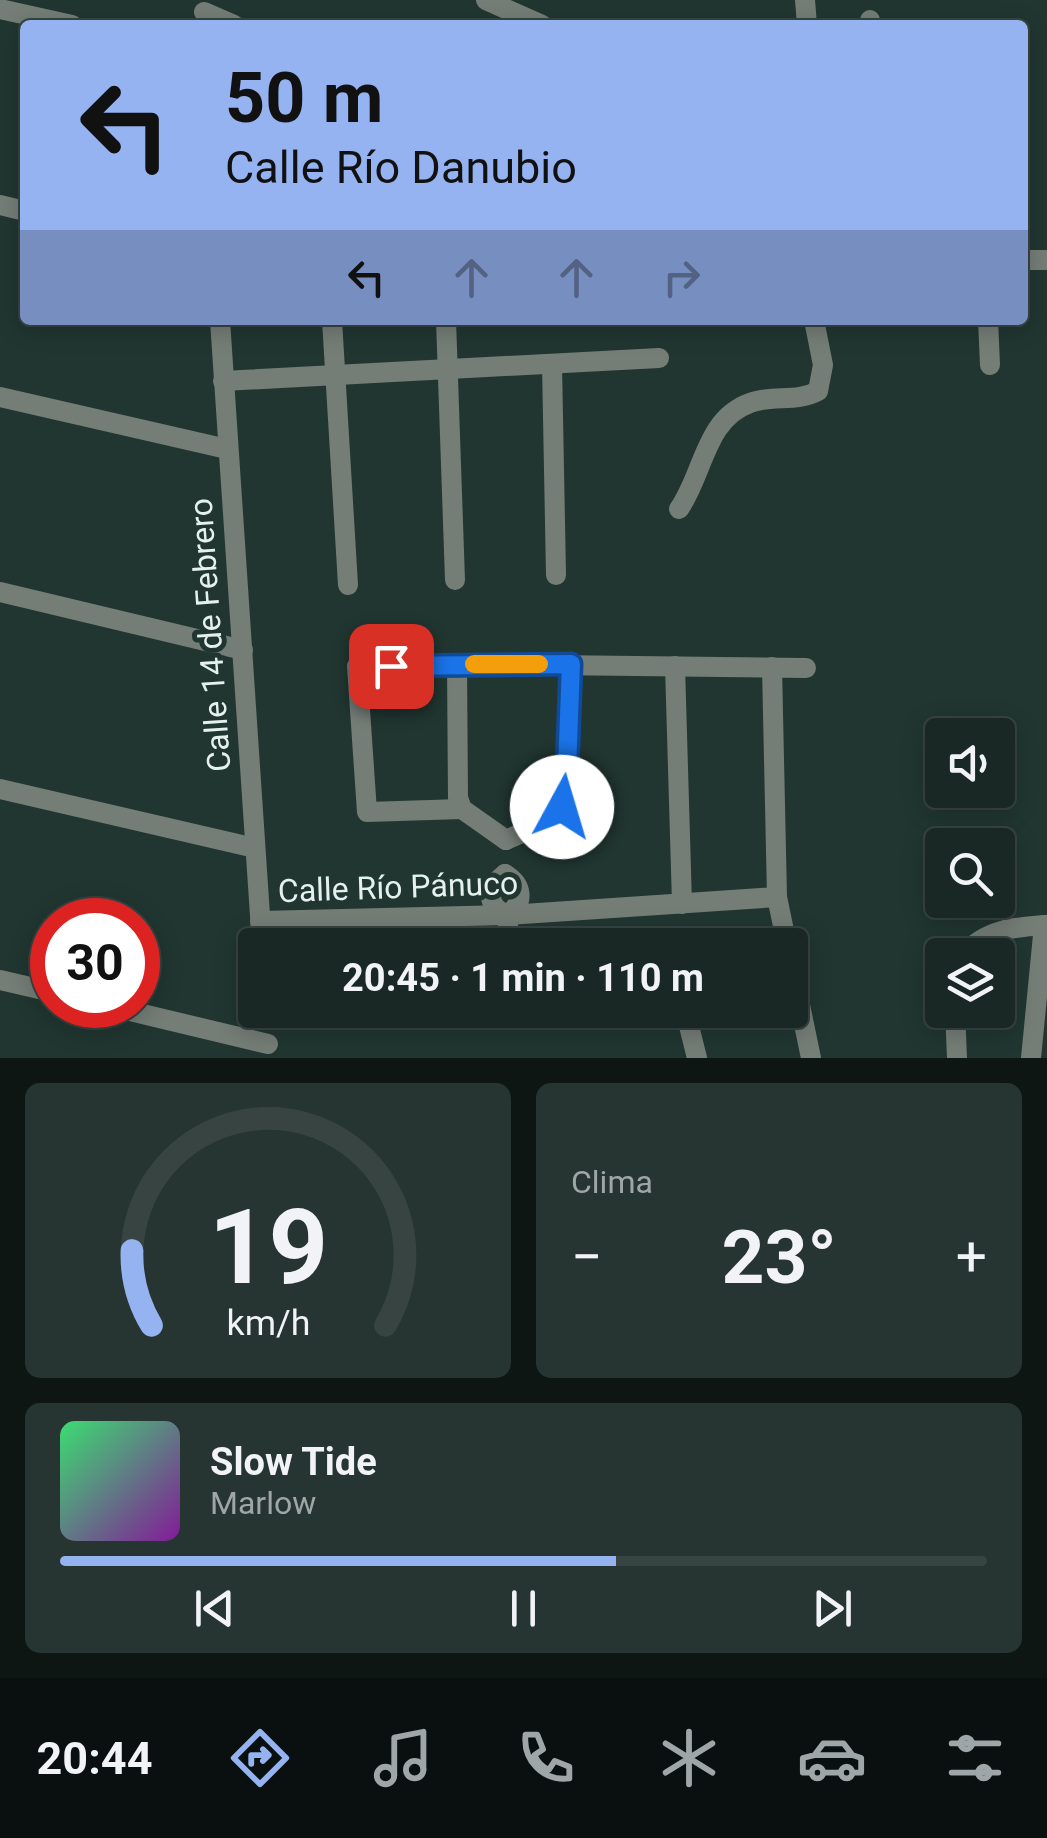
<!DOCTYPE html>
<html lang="es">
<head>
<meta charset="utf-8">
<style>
  body { margin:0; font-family:Roboto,sans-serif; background:#263432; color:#f1f3f6; height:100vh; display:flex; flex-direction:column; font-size:38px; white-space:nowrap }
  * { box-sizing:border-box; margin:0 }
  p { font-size:32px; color:#9fa6a7 }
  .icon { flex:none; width:55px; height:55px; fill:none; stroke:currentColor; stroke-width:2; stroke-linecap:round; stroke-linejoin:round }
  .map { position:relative; height:1058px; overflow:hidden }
  .panel { display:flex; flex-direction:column; gap:25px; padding:25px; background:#0e1614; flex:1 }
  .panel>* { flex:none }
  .banner { position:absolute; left:20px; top:20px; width:1008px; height:305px; border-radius:10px; box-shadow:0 5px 25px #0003,0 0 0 2px #374442; background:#95b2f1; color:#111; overflow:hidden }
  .controls { position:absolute; left:925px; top:718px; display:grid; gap:20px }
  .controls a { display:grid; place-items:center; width:90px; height:90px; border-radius:10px; background:#192825; box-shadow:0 5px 25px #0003,0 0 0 2px #374442; font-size:50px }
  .speed { position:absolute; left:30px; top:898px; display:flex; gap:20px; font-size:50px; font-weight:700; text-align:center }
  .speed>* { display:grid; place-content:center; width:130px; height:130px; border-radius:50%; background:#192825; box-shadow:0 5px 25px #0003,0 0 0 2px #374442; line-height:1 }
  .speed .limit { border:15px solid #d22; background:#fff; color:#111 }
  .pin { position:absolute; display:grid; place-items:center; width:85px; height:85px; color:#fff; margin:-42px; border-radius:20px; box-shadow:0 5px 15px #0006 }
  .me { position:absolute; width:110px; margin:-55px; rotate:6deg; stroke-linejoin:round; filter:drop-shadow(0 0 8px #0008) }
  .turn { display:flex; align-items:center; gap:35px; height:210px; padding:0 40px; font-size:45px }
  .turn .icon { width:130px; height:130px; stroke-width:2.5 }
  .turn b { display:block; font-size:70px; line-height:85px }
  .lanes { display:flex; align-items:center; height:95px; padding:0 40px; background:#0003; justify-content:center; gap:50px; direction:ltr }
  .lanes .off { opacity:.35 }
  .big { font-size:75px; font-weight:700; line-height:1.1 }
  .panel .widget { flex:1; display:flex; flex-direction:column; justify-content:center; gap:15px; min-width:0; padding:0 35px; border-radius:15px; background:#263432 }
  .panel .dial { align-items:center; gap:0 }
  .dial svg { height:260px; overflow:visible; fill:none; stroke:#374442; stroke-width:7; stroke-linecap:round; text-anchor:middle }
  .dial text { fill:#f1f3f6; stroke:none }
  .song { display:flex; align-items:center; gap:30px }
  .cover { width:120px; height:120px; border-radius:15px; background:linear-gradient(135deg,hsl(140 70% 55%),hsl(290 70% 35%)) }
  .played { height:10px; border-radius:5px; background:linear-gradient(90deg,#95b2f1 60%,#374442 60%) }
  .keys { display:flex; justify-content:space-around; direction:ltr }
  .heat { display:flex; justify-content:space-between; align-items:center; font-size:55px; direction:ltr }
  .panel .tiles { flex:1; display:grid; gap:25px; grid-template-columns:1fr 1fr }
  .widget:last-child { grid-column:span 2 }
  .trip { position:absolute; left:238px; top:928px; width:570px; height:100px; border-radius:10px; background:#192825; box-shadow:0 5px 25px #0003,0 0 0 2px #374442; font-weight:700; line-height:100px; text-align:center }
  .tab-bar { display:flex; height:160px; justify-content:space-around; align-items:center; background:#0a100f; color:#9fa6a7 }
  .tab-bar .icon { width:70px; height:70px }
  .tab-bar .current { color:#95b2f1 }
  .tab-bar b { font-size:45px; color:#f1f3f6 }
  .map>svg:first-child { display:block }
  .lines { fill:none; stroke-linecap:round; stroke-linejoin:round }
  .minor { stroke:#757d77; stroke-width:20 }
  .route-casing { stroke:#114b97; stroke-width:25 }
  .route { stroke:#1a73e8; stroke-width:18 }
  .slow { stroke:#f59e0b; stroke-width:18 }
  .labels { text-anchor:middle; stroke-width:10; stroke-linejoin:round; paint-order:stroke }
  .street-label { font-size:32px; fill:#e5f1ee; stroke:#213631 }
</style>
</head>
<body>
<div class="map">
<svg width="1047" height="1058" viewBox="0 0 1047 1058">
  <rect width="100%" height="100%" fill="#213631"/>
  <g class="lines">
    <g class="minor">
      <path d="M486,0L542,25"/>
      <path d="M805,0L807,25"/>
      <path d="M0,9L72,25"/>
      <path d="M204,12L234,25"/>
      <path d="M870,20V25"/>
      <path d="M0,205L25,211"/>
      <path d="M1022,260H1047"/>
      <path d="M220,320L262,945"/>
      <path d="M332,320L348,585"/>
      <path d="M446,320L455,580"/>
      <path d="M988,320L990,365"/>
      <path d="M552,364L556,575"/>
      <path d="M223,381L659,358"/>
      <path d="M0,397L227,449"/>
      <path d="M679,509C704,473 705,419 750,403C773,394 796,403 818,391L823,365L814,320"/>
      <path d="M0,592L243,650"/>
      <path d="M457,664L458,798L462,809L506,840"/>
      <path d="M675,666L682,904"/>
      <path d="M772,667L777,897L787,945"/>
      <path d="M0,789L255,848"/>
      <path d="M462,809L367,812L357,666L457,664L806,668"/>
      <path d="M506,840C529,829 558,821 566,795L571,665"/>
      <path d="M505,874L491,886C489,901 493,909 507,915"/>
      <path d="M505,874C523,885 525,903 507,915"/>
      <path d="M507,915L510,945"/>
      <path d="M260,921L507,915L777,897"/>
      <path d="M963,955C986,929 1014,927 1047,925"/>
      <path d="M790,957L811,1058"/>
      <path d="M0,980L52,992"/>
      <path d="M105,1005L268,1044"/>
      <path d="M685,1010L697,1058"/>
      <path d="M955,1010L957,1058"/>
      <path d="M266,1016L514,1010"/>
      <path d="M1031,1058L1044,925"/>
    </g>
  </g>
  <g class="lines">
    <defs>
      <path id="route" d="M391,666L571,664L566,796L562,807"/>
    </defs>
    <use href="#route" class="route-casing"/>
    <use href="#route" class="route"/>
    <path class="slow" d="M474,664H539"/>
  </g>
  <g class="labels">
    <g class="street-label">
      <text transform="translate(210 635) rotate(-94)" y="11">Calle 14 de Febrero</text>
      <text transform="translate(398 887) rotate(-2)" y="11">Calle Río Pánuco</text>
    </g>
  </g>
</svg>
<div class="controls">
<a><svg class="icon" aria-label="sound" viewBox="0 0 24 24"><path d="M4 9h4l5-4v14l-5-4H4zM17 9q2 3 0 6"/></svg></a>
<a><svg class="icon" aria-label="search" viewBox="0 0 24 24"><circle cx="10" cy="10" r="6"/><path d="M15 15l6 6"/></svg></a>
<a><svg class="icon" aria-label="layers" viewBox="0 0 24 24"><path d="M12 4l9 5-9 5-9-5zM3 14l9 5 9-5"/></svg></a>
</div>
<div class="speed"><div class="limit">30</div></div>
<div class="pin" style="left:391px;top:666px;background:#d93025"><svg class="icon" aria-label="arrive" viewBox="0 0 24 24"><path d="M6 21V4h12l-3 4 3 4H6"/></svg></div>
<svg class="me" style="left:562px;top:807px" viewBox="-20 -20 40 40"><circle r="19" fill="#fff"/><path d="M0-13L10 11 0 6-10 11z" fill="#1a73e8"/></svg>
<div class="trip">20:45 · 1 min · 110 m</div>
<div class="banner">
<div class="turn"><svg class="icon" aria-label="left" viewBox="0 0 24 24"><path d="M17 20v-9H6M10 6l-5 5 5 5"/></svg><div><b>50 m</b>Calle Río Danubio</div></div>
<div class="lanes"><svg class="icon" aria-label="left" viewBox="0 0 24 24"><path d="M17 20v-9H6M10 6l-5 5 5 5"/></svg><svg class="icon off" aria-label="ahead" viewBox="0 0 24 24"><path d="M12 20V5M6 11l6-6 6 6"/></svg><svg class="icon off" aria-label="ahead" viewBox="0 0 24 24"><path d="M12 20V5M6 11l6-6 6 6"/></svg><svg class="icon off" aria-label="right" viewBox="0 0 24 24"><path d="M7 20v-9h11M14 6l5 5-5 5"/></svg></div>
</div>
</div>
<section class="panel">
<div class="tiles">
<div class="widget dial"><svg viewBox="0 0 100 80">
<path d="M14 69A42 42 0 1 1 86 69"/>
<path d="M14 69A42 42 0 0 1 8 46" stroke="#95b2f1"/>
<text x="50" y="56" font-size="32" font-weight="700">19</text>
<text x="50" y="72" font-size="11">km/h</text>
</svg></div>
<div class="widget"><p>Clima</p>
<div class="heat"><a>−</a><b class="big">23°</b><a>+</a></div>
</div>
<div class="widget">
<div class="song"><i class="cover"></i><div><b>Slow Tide</b><p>Marlow</p></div></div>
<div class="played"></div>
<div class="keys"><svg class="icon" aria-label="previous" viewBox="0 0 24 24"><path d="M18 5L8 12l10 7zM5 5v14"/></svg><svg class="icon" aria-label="pause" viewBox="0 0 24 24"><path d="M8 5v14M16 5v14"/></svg><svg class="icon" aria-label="next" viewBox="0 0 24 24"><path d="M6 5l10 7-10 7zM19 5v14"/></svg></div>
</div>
</div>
</section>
<nav class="tab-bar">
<b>20:44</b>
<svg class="icon current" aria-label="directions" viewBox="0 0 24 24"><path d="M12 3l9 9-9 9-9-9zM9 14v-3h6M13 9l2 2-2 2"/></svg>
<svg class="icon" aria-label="music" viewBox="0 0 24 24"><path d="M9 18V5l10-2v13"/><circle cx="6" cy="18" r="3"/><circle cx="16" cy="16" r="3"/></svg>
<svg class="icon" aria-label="phone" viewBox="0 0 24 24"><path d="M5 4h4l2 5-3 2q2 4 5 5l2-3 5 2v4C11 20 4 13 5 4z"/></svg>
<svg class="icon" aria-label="climate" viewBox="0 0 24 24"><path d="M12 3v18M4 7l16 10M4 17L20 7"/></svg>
<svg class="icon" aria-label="car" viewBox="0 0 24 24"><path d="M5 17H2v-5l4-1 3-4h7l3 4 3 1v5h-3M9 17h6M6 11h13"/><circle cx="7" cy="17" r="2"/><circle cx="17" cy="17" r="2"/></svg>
<svg class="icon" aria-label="filters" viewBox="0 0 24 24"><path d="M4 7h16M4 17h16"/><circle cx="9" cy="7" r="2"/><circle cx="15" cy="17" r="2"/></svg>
</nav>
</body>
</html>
